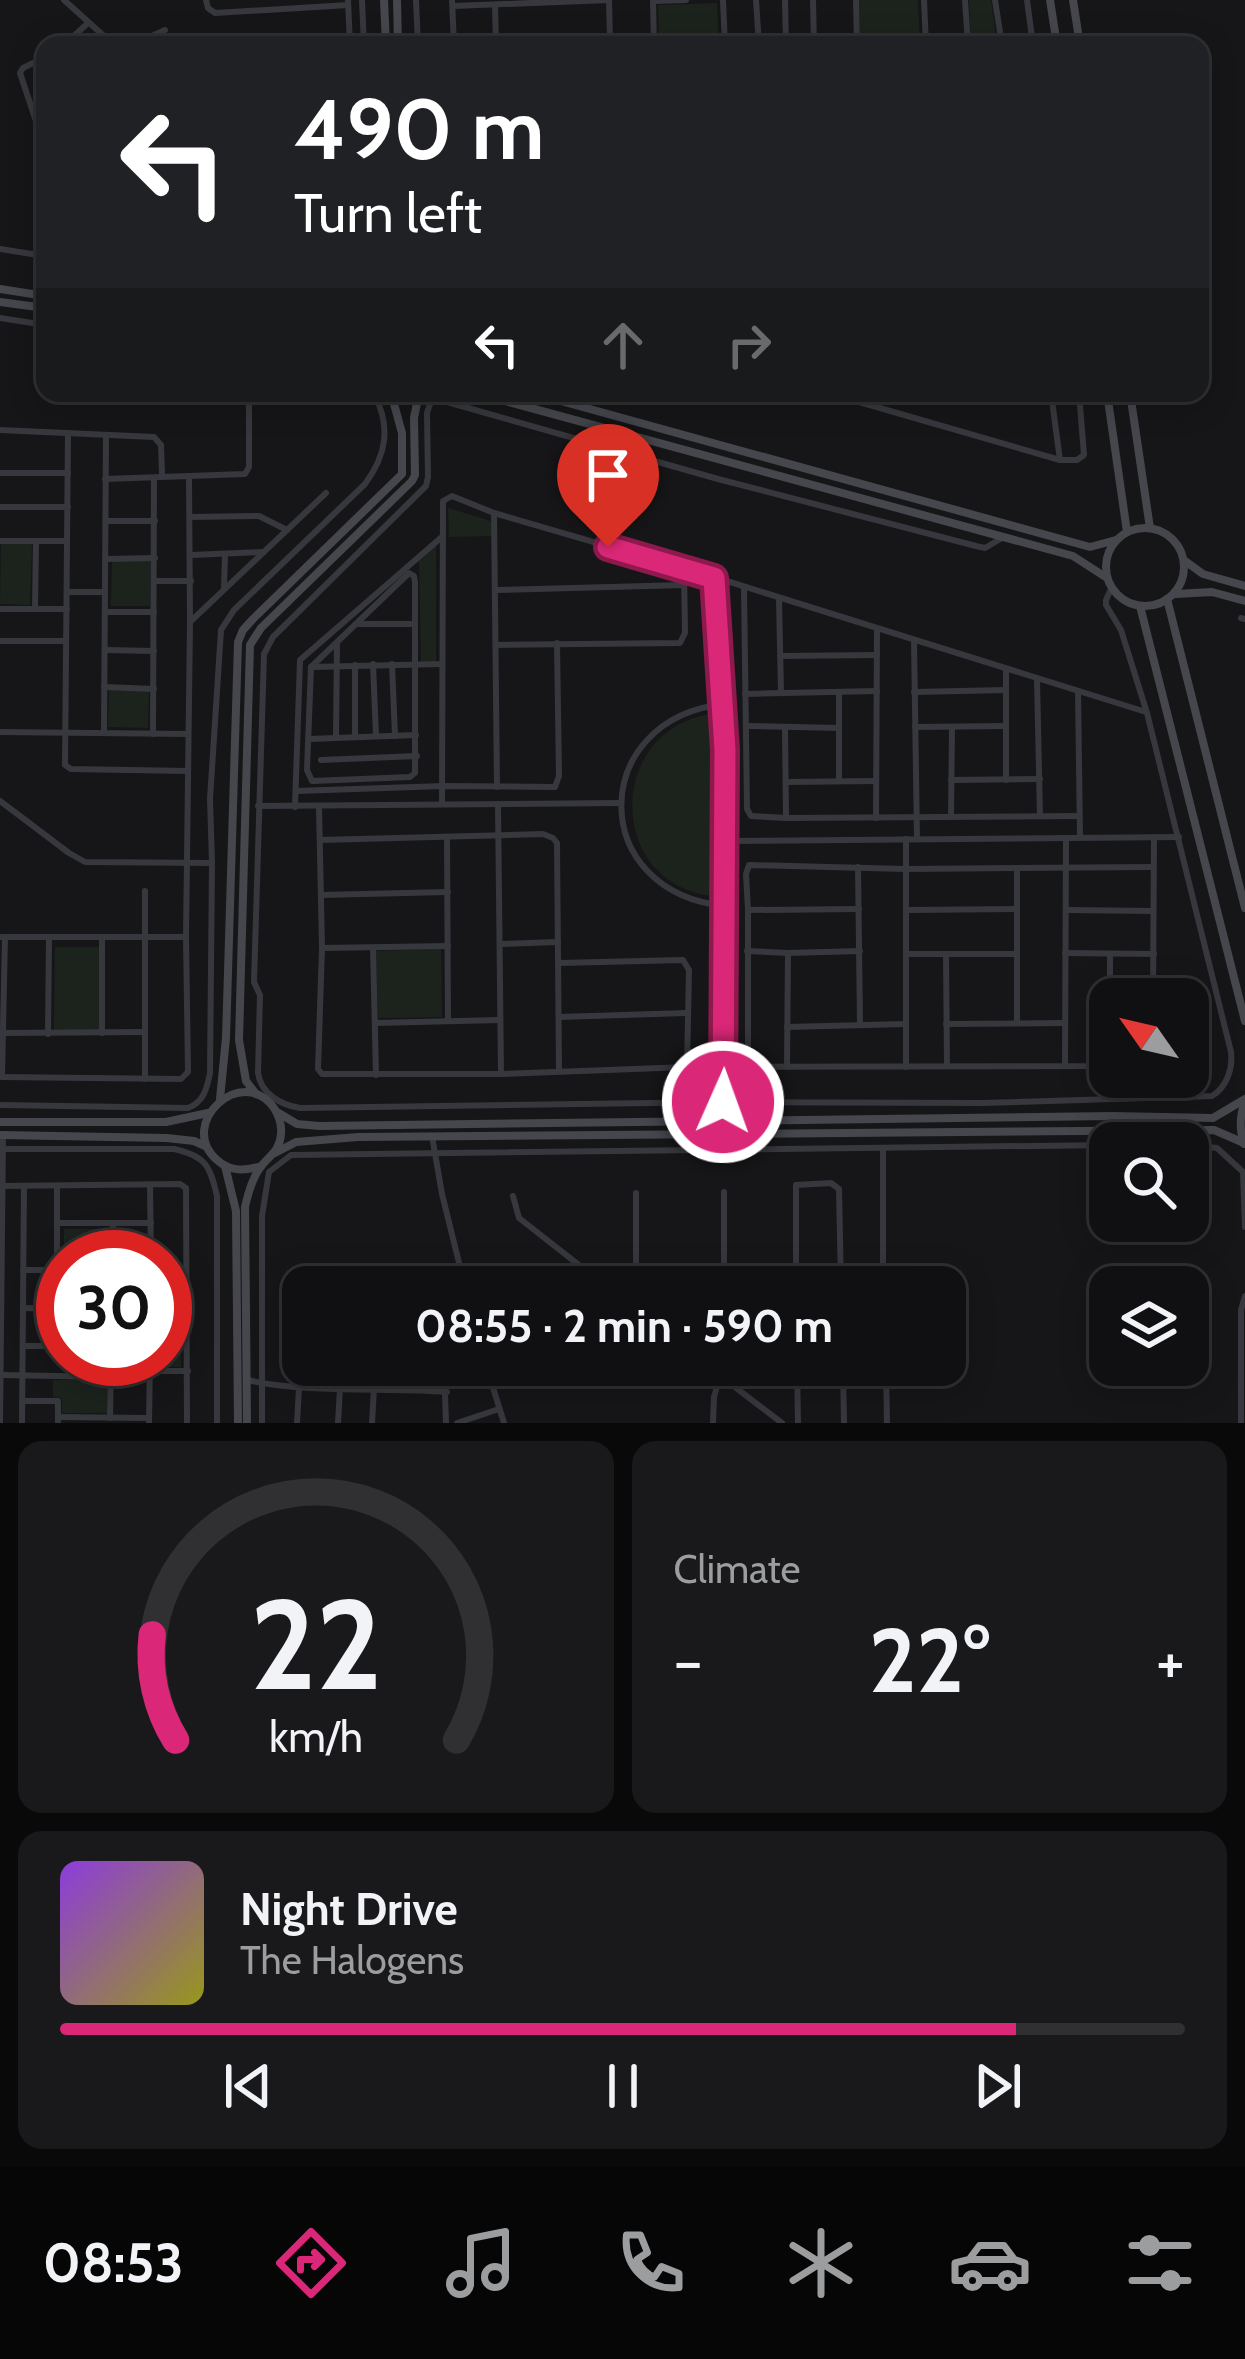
<!DOCTYPE html>
<html lang="en">
<head>
<meta charset="utf-8">
<style>
  body { margin:0; font-family:Cabin,sans-serif; background:#19191b; color:#f1f3f6; height:100vh; display:flex; flex-direction:column; font-size:45px; white-space:nowrap }
  * { box-sizing:border-box; margin:0 }
  p { font-size:39px; color:#9c9d9f }
  .icon { flex:none; width:66px; height:66px; fill:none; stroke:currentColor; stroke-width:2; stroke-linecap:round; stroke-linejoin:round }
  .map { position:relative; height:1423px; overflow:hidden }
  .sheet { display:flex; flex-direction:column; gap:18px; padding:18px; background:#09090a; flex:1 }
  .sheet>* { flex:none }
  .guide { position:absolute; left:36px; top:36px; width:1173px; height:366px; border-radius:24px; box-shadow:0 6px 30px #0003,0 0 0 3px #303032; background:#202124; color:#fff; overflow:hidden }
  .needle { width:78px; rotate:304deg }
  .buttons { position:absolute; left:1089px; top:978px; display:grid; gap:24px }
  .buttons a { display:grid; place-items:center; width:120px; height:120px; border-radius:24px; background:#101012; box-shadow:0 6px 30px #0003,0 0 0 3px #303032; font-size:60px }
  .speed { position:absolute; left:36px; top:1230px; display:flex; gap:24px; font-size:60px; font-weight:700; text-align:center }
  .speed>* { display:grid; place-content:center; width:156px; height:156px; border-radius:50%; background:#101012; box-shadow:0 6px 30px #0003,0 0 0 3px #303032; line-height:1 }
  .speed .limit { border:18px solid #d22; background:#fff; color:#111 }
  .pin { position:absolute; display:grid; place-items:center; width:102px; height:102px; color:#fff; margin:-123px -51px; border-radius:50% 50% 50% 0; rotate:-45deg; box-shadow:0 0 12px #0007 }
  .pin .icon { rotate:45deg }
  .me { position:absolute; width:132px; margin:-66px; rotate:2deg; stroke-linejoin:round; filter:drop-shadow(0 0 9px #0008) }
  .turn { display:flex; align-items:center; gap:42px; height:252px; padding:0 60px; font-size:54px }
  .turn .icon { width:156px; height:156px; stroke-width:2.5 }
  .turn b { display:block; font-size:84px; line-height:102px }
  .lanes { display:flex; align-items:center; height:114px; padding:0 60px; background:#0003; justify-content:center; gap:60px; direction:ltr }
  .lanes .off { opacity:.35 }
  .big { font-size:90px; font-weight:700; line-height:1.1 }
  .sheet .card { flex:1; display:flex; flex-direction:column; justify-content:center; gap:18px; min-width:0; padding:0 42px; border-radius:24px; background:#19191b }
  .sheet .dial { align-items:center; gap:0 }
  .dial svg { height:312px; overflow:visible; fill:none; stroke:#303032; stroke-width:7; stroke-linecap:round; text-anchor:middle }
  .dial text { fill:#f1f3f6; stroke:none }
  .song { display:flex; align-items:center; gap:36px }
  .cover { width:144px; height:144px; border-radius:18px; background:linear-gradient(135deg,hsl(270 70% 55%),hsl(60 70% 35%)) }
  .played { height:12px; border-radius:6px; background:linear-gradient(90deg,#db2777 85%,#303032 85%) }
  .keys { display:flex; justify-content:space-around; direction:ltr }
  .heat { display:flex; justify-content:space-between; align-items:center; font-size:66px; direction:ltr }
  .sheet .tiles { flex:1; display:grid; gap:18px; grid-template-columns:1fr 1fr }
  .card:last-child { grid-column:span 2 }
  .trip { position:absolute; left:282px; top:1266px; width:684px; height:120px; border-radius:24px; background:#101012; box-shadow:0 6px 30px #0003,0 0 0 3px #303032; font-weight:700; line-height:120px; text-align:center }
  .dock { display:flex; height:192px; justify-content:space-around; align-items:center; background:#060607; color:#9c9d9f }
  .dock .icon { width:84px; height:84px }
  .dock .current { color:#db2777 }
  .dock b { font-size:54px; color:#f1f3f6 }
  .map>svg:first-child { display:block }
  .green { fill:#1c231d }
  .lines { fill:none; stroke-linecap:round; stroke-linejoin:round }
  .street { stroke:#37383d; stroke-width:6 }
  .secondary { stroke:#45474d; stroke-width:8 }
  .route-casing { stroke:#8e194d; stroke-width:30 }
  .route { stroke:#db2777; stroke-width:21 }
</style>
</head>
<body>
<div class="map">
<svg width="1245" height="1423" viewBox="0 0 1245 1423">
  <rect width="100%" height="100%" fill="#161618"/>
  <g class="green">
    <path d="M859,0H918L920,45H860Z"/>
    <path d="M969,0H991L997,45H971Z"/>
    <path d="M717,3L719,45H659L658,5Z"/>
    <path d="M448,508L491,521L492,536L449,537Z"/>
    <path d="M1,543H32L30,605L0,604Z"/>
    <path d="M436,545V663L421,662L419,561Z"/>
    <path d="M112,560L150,561V606H111Z"/>
    <path d="M109,690L149,691L148,728L108,727Z"/>
    <path d="M712,714L713,896C606,885 605,729 712,714Z"/>
    <path d="M55,947H101L100,1031H54Z"/>
    <path d="M441,949L442,1017L378,1018L376,951Z"/>
    <rect x="64" y="1229" width="45" height="28"/>
    <path d="M165,1307H181V1367H155V1359H165Z"/>
    <path d="M53,1380H107V1413H62V1398L53,1397Z"/>
  </g>
  <g class="lines">
    <g class="street">
      <path d="M64,0L114,45"/>
      <path d="M206,0L208,8L215,13L348,5"/>
      <path d="M348,0L350,45"/>
      <path d="M362,0L364,45"/>
      <path d="M416,0L418,45"/>
      <path d="M452,0L454,45"/>
      <path d="M653,0L654,45"/>
      <path d="M723,0L725,45"/>
      <path d="M756,0L759,45"/>
      <path d="M785,0L786,45"/>
      <path d="M813,0L814,45"/>
      <path d="M856,0L857,45"/>
      <path d="M924,0L926,45"/>
      <path d="M965,0L968,45"/>
      <path d="M995,0L1002,45"/>
      <path d="M1027,0L1033,45"/>
      <path d="M609,1L610,41"/>
      <path d="M653,1L686,0"/>
      <path d="M495,5L496,45"/>
      <path d="M453,6L609,0"/>
      <path d="M64,45L88,23"/>
      <path d="M132,45L165,30"/>
      <path d="M282,45L350,44"/>
      <path d="M544,45L610,42"/>
      <path d="M45,57L23,68L20,73L45,148"/>
      <path d="M0,249L45,256"/>
      <path d="M0,318L45,325"/>
      <path d="M828,393L1060,460H1077L1084,455L1079,393"/>
      <path d="M1051,393L1060,460"/>
      <path d="M0,430L154,437L161,445L162,474"/>
      <path d="M68,433L65,765L71,769L188,771"/>
      <path d="M0,473H68"/>
      <path d="M105,479L245,474L249,467V393"/>
      <path d="M0,507H68"/>
      <path d="M494,513L497,787"/>
      <path d="M190,517L259,516L287,530"/>
      <path d="M106,521H155"/>
      <path d="M1002,538L985,548L976,546L718,479L440,400L431,401L427,413L428,477L426,486L273,637L264,654L254,982L260,995L258,1073C261,1094 281,1105 300,1108L723,1102L982,1103L1212,1096C1227,1087 1233,1068 1231,1052L1147,713L1121,630L1106,605V600L1111,589"/>
      <path d="M0,541H67"/>
      <path d="M191,555L264,552"/>
      <path d="M106,559L155,558"/>
      <path d="M409,573L414,576L415,582V773L410,777L312,781L307,770L311,667Z"/>
      <path d="M714,578C728,753 729,928 723,1102"/>
      <path d="M155,581H191"/>
      <path d="M224,587L225,555"/>
      <path d="M744,588L747,809L751,816L786,818L1079,816"/>
      <path d="M496,590L684,585"/>
      <path d="M67,592H105"/>
      <path d="M779,599L781,692"/>
      <path d="M0,609H67"/>
      <path d="M35,609L36,541"/>
      <path d="M105,612H154"/>
      <path d="M1241,618L1245,619"/>
      <path d="M190,622L326,493"/>
      <path d="M358,624H414"/>
      <path d="M914,640L917,839"/>
      <path d="M0,641H66"/>
      <path d="M496,645L680,643L685,633L684,569"/>
      <path d="M105,650L154,651"/>
      <path d="M780,656L877,655"/>
      <path d="M373,664L376,736"/>
      <path d="M392,664L395,736"/>
      <path d="M311,667L442,664"/>
      <path d="M1037,679L1040,816"/>
      <path d="M104,687L154,689"/>
      <path d="M1078,691L1080,836"/>
      <path d="M914,692L1006,690"/>
      <path d="M745,694L877,691"/>
      <path d="M724,704C588,719 586,892 725,906"/>
      <path d="M747,726L839,728"/>
      <path d="M915,727L1006,726"/>
      <path d="M785,728L786,818"/>
      <path d="M0,732L188,734"/>
      <path d="M104,733L106,435"/>
      <path d="M153,734L154,478"/>
      <path d="M355,736V665"/>
      <path d="M336,737L337,643"/>
      <path d="M309,739L416,735"/>
      <path d="M321,760L417,756"/>
      <path d="M951,780L1040,779"/>
      <path d="M1006,780V670"/>
      <path d="M839,781V692"/>
      <path d="M786,782L876,781"/>
      <path d="M297,791L443,786L555,787L559,776L557,643"/>
      <path d="M0,801L69,853L85,862L211,863"/>
      <path d="M442,804L443,509V501L452,496L494,513L714,577L1146,712"/>
      <path d="M498,805L501,1074"/>
      <path d="M258,806L621,803"/>
      <path d="M295,807L300,660L443,536"/>
      <path d="M319,807L322,948L318,1069L322,1074H501L687,1067L1110,1066V1054"/>
      <path d="M951,817L952,727"/>
      <path d="M876,818L877,629"/>
      <path d="M447,837L448,1021"/>
      <path d="M320,840L543,834L553,838L557,843L559,1070"/>
      <path d="M726,841L1179,837"/>
      <path d="M858,867L860,1024"/>
      <path d="M145,891V1079"/>
      <path d="M321,895L448,892"/>
      <path d="M749,910L859,909"/>
      <path d="M907,910L1017,909"/>
      <path d="M1067,910L1153,911"/>
      <path d="M0,937H186"/>
      <path d="M500,944L558,942"/>
      <path d="M322,948L448,946"/>
      <path d="M373,948L376,1075"/>
      <path d="M747,951L788,953L860,951"/>
      <path d="M1065,953L1154,954"/>
      <path d="M907,954H1017"/>
      <path d="M946,954L947,1066"/>
      <path d="M559,963L683,960L689,970L687,1067"/>
      <path d="M1110,999V954"/>
      <path d="M1153,999L1154,837"/>
      <path d="M559,1017L687,1013"/>
      <path d="M375,1023L500,1020"/>
      <path d="M1017,1023V868"/>
      <path d="M946,1024L1065,1023"/>
      <path d="M787,1027L906,1024"/>
      <path d="M3,1033L145,1032"/>
      <path d="M102,1033V938"/>
      <path d="M48,1034L49,938"/>
      <path d="M1065,1066L1066,838"/>
      <path d="M748,1067V910L746,874L749,865L905,869L1153,867"/>
      <path d="M787,1067L788,953"/>
      <path d="M906,1067V839"/>
      <path d="M0,1077L181,1079L188,1072L186,937L190,622L189,476"/>
      <path d="M2,1077L5,937"/>
      <path d="M0,1105L188,1108C204,1102 207,1088 210,1073L212,863L210,799L221,630L234,610L365,484C387,454 391,427 374,393"/>
      <path d="M432,1136L442,1194L465,1287"/>
      <path d="M1188,1145L1217,1148L1243,1172L1245,1227"/>
      <path d="M0,1149H174C206,1156 210,1166 217,1196V1423"/>
      <path d="M883,1149V1287"/>
      <path d="M0,1186L180,1184L186,1188L187,1423"/>
      <path d="M150,1186L151,1257"/>
      <path d="M724,1192V1287"/>
      <path d="M636,1193V1274L644,1280L666,1279L671,1287"/>
      <path d="M513,1196L519,1218L607,1287"/>
      <path d="M57,1223H151"/>
      <path d="M113,1257V1225"/>
      <path d="M23,1270H63"/>
      <path d="M57,1270V1186"/>
      <path d="M796,1287V1185L831,1183L839,1189L841,1287"/>
      <path d="M165,1302H188"/>
      <path d="M23,1308L63,1309"/>
      <path d="M23,1346H63"/>
      <path d="M444,1365L446,1423"/>
      <path d="M486,1365L504,1423"/>
      <path d="M706,1365L782,1423"/>
      <path d="M797,1365L798,1423"/>
      <path d="M843,1365L844,1423"/>
      <path d="M886,1365L887,1423"/>
      <path d="M150,1371H188"/>
      <path d="M1,1375L111,1377"/>
      <path d="M247,1380C311,1394 381,1387 447,1392"/>
      <path d="M22,1401H58V1423"/>
      <path d="M58,1417L149,1418"/>
      <path d="M110,1418L111,1359"/>
      <path d="M0,1423L3,1135"/>
      <path d="M22,1423L24,1186"/>
      <path d="M149,1423L150,1359"/>
      <path d="M262,1423V1216L269,1172L291,1155L1110,1145"/>
      <path d="M297,1423L299,1388"/>
      <path d="M338,1423L340,1388"/>
      <path d="M372,1423L374,1388"/>
      <path d="M457,1423L499,1409"/>
      <path d="M713,1423L714,1397L723,1365"/>
      <path d="M1241,1423V1310L1245,1296"/>
    </g>
    <g class="secondary">
      <path d="M384,0L386,45"/>
      <path d="M397,0L398,45"/>
      <path d="M1050,0L1057,45"/>
      <path d="M1073,0L1080,45"/>
      <path d="M0,289L45,296"/>
      <path d="M0,302L45,308"/>
      <path d="M394,393L405,395L416,393"/>
      <path d="M476,393L1073,556L1107,578"/>
      <path d="M532,393L1090,547L1116,540"/>
      <path d="M1107,393L1127,532"/>
      <path d="M1130,393L1150,528"/>
      <circle cx="1145" cy="567" r="39"/>
      <path d="M1185,561L1203,574L1245,586"/>
      <path d="M1176,594L1212,592L1245,601"/>
      <path d="M1167,599L1245,908"/>
      <path d="M1140,606L1245,1021"/>
      <path d="M256,1094L246,1081L239,1040L250,645L261,628L412,481L415,475L414,418L419,393"/>
      <path d="M220,1099L226,1038L238,642L243,630L253,619L402,474V433L391,393"/>
      <path d="M277,1112L297,1124L319,1126L1113,1116L1213,1118L1245,1099"/>
      <path d="M0,1122H166L208,1113"/>
      <path d="M0,1135L167,1138L194,1141L205,1146"/>
      <path d="M1244,1144C1239,1128 1240,1116 1245,1100"/>
      <path d="M275,1153L296,1142L358,1137L1214,1130L1244,1143"/>
      <path d="M225,1166L236,1211L238,1423"/>
      <path d="M247,1423L245,1207C248,1193 253,1175 263,1164C272,1154 280,1149 281,1134C282,1124 279,1116 274,1108C242,1063 176,1124 217,1160C230,1172 245,1171 261,1166"/>
    </g>
  </g>
  <g class="lines">
    <defs>
      <path id="route" d="M608,547L714,578L725,750L723,1102"/>
    </defs>
    <use href="#route" class="route-casing"/>
    <use href="#route" class="route"/>
  </g>
</svg>
<div class="buttons">
<a><svg class="needle" viewBox="-14 -14 28 28"><path d="M0-13l5 13h-10z" fill="#e53935"/><path d="M0 13l5-13h-10z" fill="#9c9d9f"/></svg></a>
<a><svg class="icon" aria-label="search" viewBox="0 0 24 24"><circle cx="10" cy="10" r="6"/><path d="M15 15l6 6"/></svg></a>
<a><svg class="icon" aria-label="layers" viewBox="0 0 24 24"><path d="M12 4l9 5-9 5-9-5zM3 14l9 5 9-5"/></svg></a>
</div>
<div class="speed"><div class="limit">30</div></div>
<div class="pin" style="left:608px;top:547px;background:#d93025"><svg class="icon" aria-label="arrive" viewBox="0 0 24 24"><path d="M6 21V4h12l-3 4 3 4H6"/></svg></div>
<svg class="me" style="left:723px;top:1102px" viewBox="-20 -20 40 40"><circle r="17" fill="#db2777" stroke="#fff" stroke-width="3"/><path d="M0-11L8 9 0 5-8 9z" fill="#fff"/></svg>
<div class="trip">08:55 · 2 min · 590 m</div>
<div class="guide">
<div class="turn"><svg class="icon" aria-label="left" viewBox="0 0 24 24"><path d="M17 20v-9H6M10 6l-5 5 5 5"/></svg><div><b>490 m</b>Turn left</div></div>
<div class="lanes"><svg class="icon" aria-label="left" viewBox="0 0 24 24"><path d="M17 20v-9H6M10 6l-5 5 5 5"/></svg><svg class="icon off" aria-label="ahead" viewBox="0 0 24 24"><path d="M12 20V5M6 11l6-6 6 6"/></svg><svg class="icon off" aria-label="right" viewBox="0 0 24 24"><path d="M7 20v-9h11M14 6l5 5-5 5"/></svg></div>
</div>
</div>
<section class="sheet">
<div class="tiles">
<div class="card dial"><svg viewBox="0 0 100 80">
<path d="M14 69A42 42 0 1 1 86 69"/>
<path d="M14 69A42 42 0 0 1 8 42" stroke="#db2777"/>
<text x="50" y="56" font-size="32" font-weight="700">22</text>
<text x="50" y="72" font-size="11">km/h</text>
</svg></div>
<div class="card"><p>Climate</p>
<div class="heat"><a>−</a><b class="big">22°</b><a>+</a></div>
</div>
<div class="card">
<div class="song"><i class="cover"></i><div><b>Night Drive</b><p>The Halogens</p></div></div>
<div class="played"></div>
<div class="keys"><svg class="icon" aria-label="previous" viewBox="0 0 24 24"><path d="M18 5L8 12l10 7zM5 5v14"/></svg><svg class="icon" aria-label="pause" viewBox="0 0 24 24"><path d="M8 5v14M16 5v14"/></svg><svg class="icon" aria-label="next" viewBox="0 0 24 24"><path d="M6 5l10 7-10 7zM19 5v14"/></svg></div>
</div>
</div>
</section>
<nav class="dock">
<b>08:53</b>
<svg class="icon current" aria-label="directions" viewBox="0 0 24 24"><path d="M12 3l9 9-9 9-9-9zM9 14v-3h6M13 9l2 2-2 2"/></svg>
<svg class="icon" aria-label="music" viewBox="0 0 24 24"><path d="M9 18V5l10-2v13"/><circle cx="6" cy="18" r="3"/><circle cx="16" cy="16" r="3"/></svg>
<svg class="icon" aria-label="phone" viewBox="0 0 24 24"><path d="M5 4h4l2 5-3 2q2 4 5 5l2-3 5 2v4C11 20 4 13 5 4z"/></svg>
<svg class="icon" aria-label="climate" viewBox="0 0 24 24"><path d="M12 3v18M4 7l16 10M4 17L20 7"/></svg>
<svg class="icon" aria-label="car" viewBox="0 0 24 24"><path d="M5 17H2v-5l4-1 3-4h7l3 4 3 1v5h-3M9 17h6M6 11h13"/><circle cx="7" cy="17" r="2"/><circle cx="17" cy="17" r="2"/></svg>
<svg class="icon" aria-label="filters" viewBox="0 0 24 24"><path d="M4 7h16M4 17h16"/><circle cx="9" cy="7" r="2"/><circle cx="15" cy="17" r="2"/></svg>
</nav>
</body>
</html>
